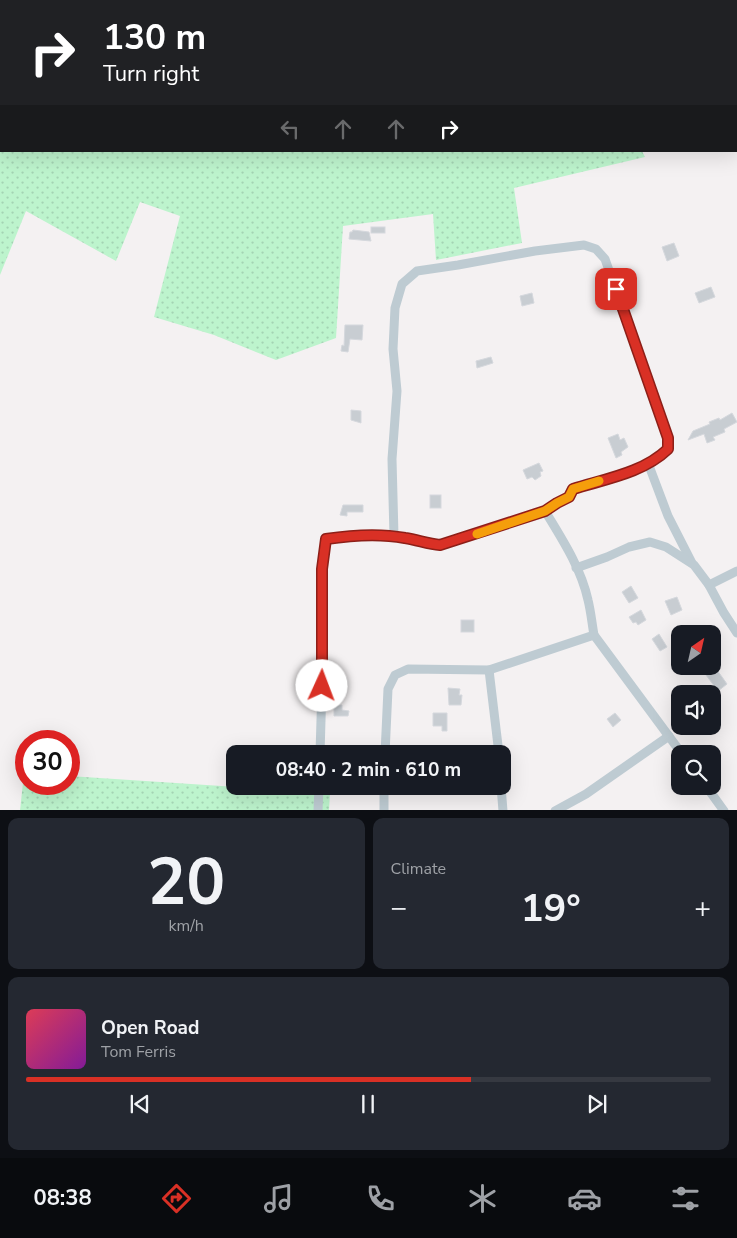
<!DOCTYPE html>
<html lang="en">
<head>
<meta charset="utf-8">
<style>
  body { margin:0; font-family:"Nunito Sans",sans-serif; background:#242831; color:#f1f3f6; height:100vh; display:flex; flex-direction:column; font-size:19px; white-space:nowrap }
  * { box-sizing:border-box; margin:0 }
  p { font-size:16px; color:#9ea1a6 }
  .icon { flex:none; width:28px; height:28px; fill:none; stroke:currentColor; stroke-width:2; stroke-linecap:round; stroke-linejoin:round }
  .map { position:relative; height:810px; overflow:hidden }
  .side { display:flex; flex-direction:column; gap:8px; padding:8px; background:#0d0f14; flex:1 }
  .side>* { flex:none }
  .hud { position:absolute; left:0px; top:0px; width:738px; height:152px; box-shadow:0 5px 20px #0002; background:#202124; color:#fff; overflow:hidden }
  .needle { width:32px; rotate:34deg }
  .fabs { position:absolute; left:671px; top:625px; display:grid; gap:10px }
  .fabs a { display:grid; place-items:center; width:50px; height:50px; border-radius:10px; background:#171b24; box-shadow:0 5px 20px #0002; font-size:25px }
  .speed { position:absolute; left:15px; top:730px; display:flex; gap:10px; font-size:25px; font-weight:700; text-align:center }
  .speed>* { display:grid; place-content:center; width:65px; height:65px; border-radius:50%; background:#171b24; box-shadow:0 5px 20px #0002; line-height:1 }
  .speed .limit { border:8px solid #d22; background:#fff; color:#111 }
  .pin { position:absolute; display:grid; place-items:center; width:42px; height:42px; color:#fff; margin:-21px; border-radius:10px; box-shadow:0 2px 8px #0006 }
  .me { position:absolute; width:55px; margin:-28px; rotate:2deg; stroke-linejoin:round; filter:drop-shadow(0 0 4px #0008) }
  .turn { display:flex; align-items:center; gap:18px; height:105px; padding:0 20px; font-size:22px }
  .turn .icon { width:65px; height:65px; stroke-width:2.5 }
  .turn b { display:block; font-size:35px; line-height:42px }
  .lanes { display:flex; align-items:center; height:48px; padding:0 20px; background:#0003; justify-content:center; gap:25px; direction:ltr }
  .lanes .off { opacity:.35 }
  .big { font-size:38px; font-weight:700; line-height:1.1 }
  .side .tile { flex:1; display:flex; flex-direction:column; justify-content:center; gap:8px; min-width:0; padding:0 18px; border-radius:10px; background:#242831 }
  .side .dial { align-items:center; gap:0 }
  .dial b { font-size:65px; line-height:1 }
  .song { display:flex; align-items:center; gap:15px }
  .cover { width:60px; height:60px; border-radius:8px; background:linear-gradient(135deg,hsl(350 70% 55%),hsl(290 70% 35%)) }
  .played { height:5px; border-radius:2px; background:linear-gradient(90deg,#d93025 65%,#363941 65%) }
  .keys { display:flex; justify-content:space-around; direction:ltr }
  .heat { display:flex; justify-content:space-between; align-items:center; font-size:28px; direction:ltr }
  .side .tiles { flex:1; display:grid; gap:8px; grid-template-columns:1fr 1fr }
  .tile:last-child { grid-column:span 2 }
  .trip { position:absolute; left:226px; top:745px; width:285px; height:50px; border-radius:10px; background:#171b24; box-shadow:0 5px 20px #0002; font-weight:700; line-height:50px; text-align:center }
  .tab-bar { display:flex; height:80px; justify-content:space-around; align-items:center; background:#090b0e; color:#9ea1a6 }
  .tab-bar .icon { width:35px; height:35px }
  .tab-bar .current { color:#d93025 }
  .tab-bar b { font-size:22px; color:#f1f3f6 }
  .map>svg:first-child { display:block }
  .grass { fill:url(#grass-dots) }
  .building { fill:#c8cdd2; stroke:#d5d8dd }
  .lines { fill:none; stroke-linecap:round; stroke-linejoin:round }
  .street { stroke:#becbd2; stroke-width:9 }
  .route-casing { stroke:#8d1f18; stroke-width:12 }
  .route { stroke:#d93025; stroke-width:9 }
  .slow { stroke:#f59e0b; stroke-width:9 }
</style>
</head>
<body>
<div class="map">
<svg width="737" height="811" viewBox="0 0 737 811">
  <defs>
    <pattern id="grass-dots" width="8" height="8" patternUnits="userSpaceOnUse" patternTransform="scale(1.25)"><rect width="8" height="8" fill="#bdf4cd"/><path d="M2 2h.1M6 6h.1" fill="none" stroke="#a4d3b3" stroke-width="1.8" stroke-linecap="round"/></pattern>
  </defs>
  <rect width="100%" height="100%" fill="#f4f1f2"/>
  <g class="grass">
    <path d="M0,0L80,1H1V151H642L645,157L514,188L522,243L436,260L433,214L343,226L336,338L276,360L214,335L154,317L180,216L140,202L116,261L26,211L0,275Z"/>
    <path d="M207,0H737V5L736,1H207Z"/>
    <path d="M24,773H26V784H69V776L330,793L329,810L20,811Z"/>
  </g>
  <g class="building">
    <rect x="371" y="227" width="14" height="6"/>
    <path d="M353,230L369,232L371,241L349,239L350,232H352Z"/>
    <path d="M674,243L679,256L667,261L662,247Z"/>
    <path d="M711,287L715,297L699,303L695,293Z"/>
    <path d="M532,293L534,303L522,306L520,296Z"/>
    <path d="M345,325H363L362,340L350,339L348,352L341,351L342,345L344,346Z"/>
    <path d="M491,357L493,363L477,368L476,361Z"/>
    <path d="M351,410L361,411V423L351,420Z"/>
    <path d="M732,413L737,422L724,429L725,432L713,437L715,440L707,443L704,434L688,440L693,431L710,424L709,422L719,418L720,420Z"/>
    <path d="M618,434L620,440L624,438L628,447L621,452L622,455L616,458L608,438Z"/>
    <path d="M539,463L543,471L540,472L541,476L535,480L532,477L527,479L523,470Z"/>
    <rect x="430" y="495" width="11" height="13"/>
    <path d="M343,505H363V512H347V516L340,515Z"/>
    <path d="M631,586L638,598L629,603L622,592Z"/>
    <path d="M677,597L682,610L671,615L665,601Z"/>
    <path d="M641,610L646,620L638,625L636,622L633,623L629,617Z"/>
    <rect x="461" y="620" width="13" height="12"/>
    <path d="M659,634L667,647L660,651L652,639Z"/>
    <path d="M717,670L727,684L718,691L706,675Z"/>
    <path d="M448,688L460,689L459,695H462L461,705H449Z"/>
    <path d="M334,705H342V710L349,711L348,716H334Z"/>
    <path d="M433,713H447V731H442V726H433Z"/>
    <path d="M615,713L621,720L613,727L607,719Z"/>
  </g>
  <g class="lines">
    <g class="street">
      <path d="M648,463L668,516L692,563"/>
      <path d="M545,511C562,539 581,568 588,600C591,612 592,624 594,635"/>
      <path d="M576,568L607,557L629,547L650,542L666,547L694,565L709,585L724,613L737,633"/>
      <path d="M709,585L737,571"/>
      <path d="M489,670L499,754"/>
      <path d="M320,754L323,652L322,569L326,539C352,535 379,533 405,538C418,540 428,544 440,545L545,511L557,503L569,497L573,489C605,479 643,473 668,449V438L605,259L596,249L584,245L535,251L458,265L417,271L402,284L395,308L393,349L397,391L392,459L394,536"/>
      <path d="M385,754L388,689L395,675L408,669L489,670L594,635L682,754"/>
      <path d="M501,786L503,811"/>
      <path d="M706,786L724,811"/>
      <path d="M318,811L319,786"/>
      <path d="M384,811V786"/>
      <path d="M555,811L586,794L669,736"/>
    </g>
  </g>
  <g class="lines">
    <defs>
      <path id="route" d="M322,686V569L326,539C352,535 379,533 405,538C418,540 428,544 440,545L545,511L557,503L569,497L573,489C605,479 643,473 668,449V438L616,289"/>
    </defs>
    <use href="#route" class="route-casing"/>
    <use href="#route" class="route"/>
    <path class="slow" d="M477,534L545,511L557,503L569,497L573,489L599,481"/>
  </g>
</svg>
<div class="fabs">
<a><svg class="needle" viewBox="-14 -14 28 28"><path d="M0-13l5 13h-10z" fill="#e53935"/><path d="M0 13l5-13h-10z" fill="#9ea1a6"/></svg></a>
<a><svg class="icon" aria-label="sound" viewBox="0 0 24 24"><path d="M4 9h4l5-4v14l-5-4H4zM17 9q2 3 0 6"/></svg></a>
<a><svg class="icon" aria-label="search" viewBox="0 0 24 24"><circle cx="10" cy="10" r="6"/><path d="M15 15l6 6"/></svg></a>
</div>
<div class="speed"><div class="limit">30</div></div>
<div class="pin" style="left:616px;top:289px;background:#d93025"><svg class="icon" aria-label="arrive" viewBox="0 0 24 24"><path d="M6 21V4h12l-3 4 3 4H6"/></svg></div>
<svg class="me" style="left:322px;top:686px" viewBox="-20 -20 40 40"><circle r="19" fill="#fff"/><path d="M0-13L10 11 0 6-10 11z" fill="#d93025"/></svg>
<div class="trip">08:40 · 2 min · 610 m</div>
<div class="hud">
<div class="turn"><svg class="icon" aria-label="right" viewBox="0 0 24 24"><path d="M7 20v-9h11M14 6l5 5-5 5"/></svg><div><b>130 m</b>Turn right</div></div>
<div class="lanes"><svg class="icon off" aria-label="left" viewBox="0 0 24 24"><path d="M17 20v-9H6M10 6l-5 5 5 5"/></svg><svg class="icon off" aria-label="ahead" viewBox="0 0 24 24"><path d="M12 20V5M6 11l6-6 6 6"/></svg><svg class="icon off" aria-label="ahead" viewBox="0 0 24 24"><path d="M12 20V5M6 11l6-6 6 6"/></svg><svg class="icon" aria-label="right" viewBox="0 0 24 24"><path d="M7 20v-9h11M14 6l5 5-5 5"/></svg></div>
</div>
</div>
<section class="side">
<div class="tiles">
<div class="tile dial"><b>20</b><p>km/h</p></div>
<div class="tile"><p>Climate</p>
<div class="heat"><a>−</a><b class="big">19°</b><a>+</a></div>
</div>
<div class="tile">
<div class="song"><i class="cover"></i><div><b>Open Road</b><p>Tom Ferris</p></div></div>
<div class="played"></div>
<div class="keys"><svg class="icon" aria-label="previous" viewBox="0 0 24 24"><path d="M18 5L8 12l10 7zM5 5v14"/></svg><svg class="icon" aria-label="pause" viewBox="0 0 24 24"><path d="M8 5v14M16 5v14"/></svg><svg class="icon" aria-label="next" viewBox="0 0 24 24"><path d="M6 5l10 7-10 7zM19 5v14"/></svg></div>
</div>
</div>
</section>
<nav class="tab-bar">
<b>08:38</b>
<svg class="icon current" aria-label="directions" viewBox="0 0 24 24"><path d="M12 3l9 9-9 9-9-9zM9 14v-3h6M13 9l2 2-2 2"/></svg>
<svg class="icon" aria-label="music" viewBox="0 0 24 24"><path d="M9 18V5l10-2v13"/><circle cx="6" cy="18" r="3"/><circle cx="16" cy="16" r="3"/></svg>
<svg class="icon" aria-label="phone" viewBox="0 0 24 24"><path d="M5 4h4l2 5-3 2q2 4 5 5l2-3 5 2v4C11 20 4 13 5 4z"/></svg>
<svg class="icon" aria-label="climate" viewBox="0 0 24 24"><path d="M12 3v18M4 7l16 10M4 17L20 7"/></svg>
<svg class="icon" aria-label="car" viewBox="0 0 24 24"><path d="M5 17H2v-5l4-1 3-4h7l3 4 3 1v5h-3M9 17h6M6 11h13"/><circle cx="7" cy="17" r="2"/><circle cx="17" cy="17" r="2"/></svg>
<svg class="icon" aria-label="filters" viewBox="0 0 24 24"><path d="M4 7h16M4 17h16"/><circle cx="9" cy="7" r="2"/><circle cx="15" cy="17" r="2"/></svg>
</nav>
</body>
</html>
